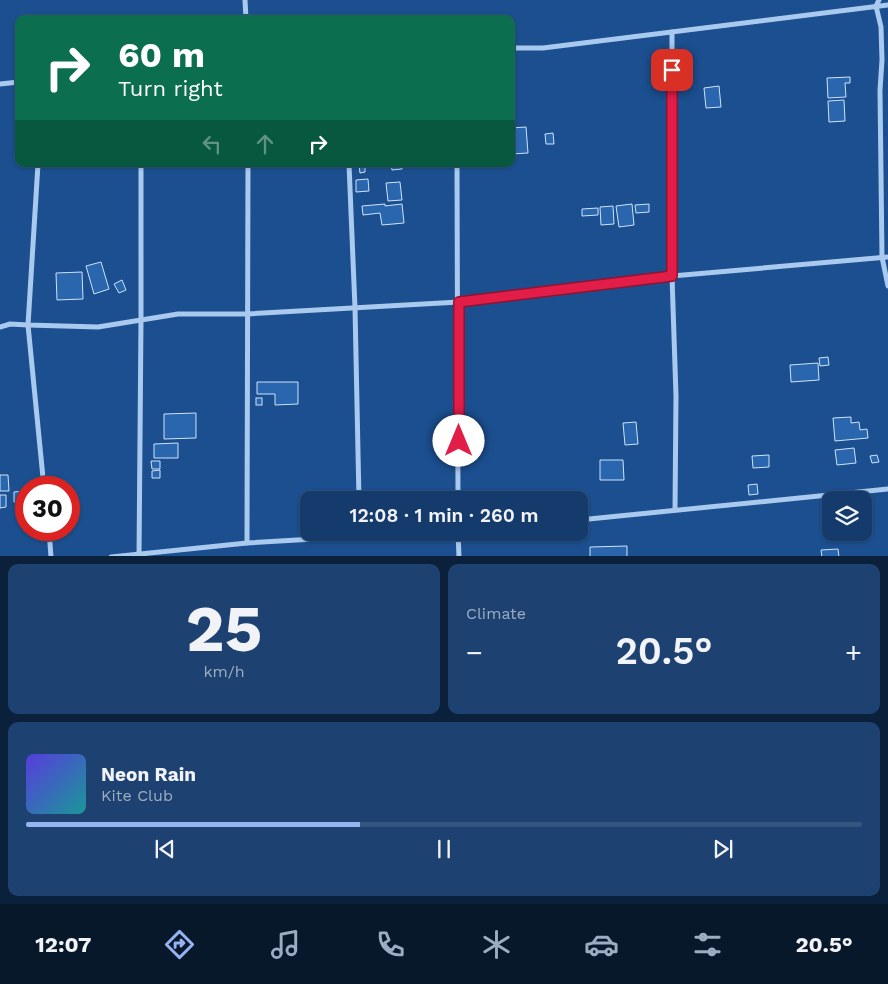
<!DOCTYPE html>
<html lang="en">
<head>
<meta charset="utf-8">
<style>
  body { margin:0; font-family:"Work Sans",sans-serif; background:#1d4271; color:#f1f3f6; height:100vh; display:flex; flex-direction:column; font-size:19px; white-space:nowrap }
  * { box-sizing:border-box; margin:0 }
  p { font-size:16px; color:#9dadc1 }
  .icon { flex:none; width:28px; height:28px; fill:none; stroke:currentColor; stroke-width:2; stroke-linecap:round; stroke-linejoin:round }
  .map { position:relative; height:556px; overflow:hidden }
  .panel { display:flex; flex-direction:column; gap:8px; padding:8px; background:#0b203b; flex:1 }
  .panel>* { flex:none }
  .guide { position:absolute; left:15px; top:15px; width:500px; height:152px; border-radius:10px; box-shadow:0 1px 4px #0004,0 0 0 1px #33557e; background:#0b6e4f; color:#fff; overflow:hidden }
  .buttons { position:absolute; left:822px; top:491px; display:grid; gap:10px }
  .buttons a { display:grid; place-items:center; width:50px; height:50px; border-radius:10px; background:#143b6b; box-shadow:0 1px 4px #0004,0 0 0 1px #33557e; font-size:25px }
  .speed { position:absolute; left:15px; top:476px; display:flex; gap:10px; font-size:25px; font-weight:700; text-align:center }
  .speed>* { display:grid; place-content:center; width:65px; height:65px; border-radius:50%; background:#143b6b; box-shadow:0 1px 4px #0004,0 0 0 1px #33557e; line-height:1 }
  .speed .limit { border:8px solid #d22; background:#fff; color:#111 }
  .pin { position:absolute; display:grid; place-items:center; width:42px; height:42px; color:#fff; margin:-21px; border-radius:10px; box-shadow:0 2px 8px #0006 }
  .me { position:absolute; width:55px; margin:-28px; rotate:0deg; stroke-linejoin:round; filter:drop-shadow(0 0 4px #0008) }
  .turn { display:flex; align-items:center; gap:18px; height:105px; padding:0 20px; font-size:22px }
  .turn .icon { width:65px; height:65px; stroke-width:2.5 }
  .turn b { display:block; font-size:35px; line-height:42px }
  .lanes { display:flex; align-items:center; height:48px; padding:0 20px; background:#0003; justify-content:center; gap:25px; direction:ltr }
  .lanes .off { opacity:.35 }
  .big { font-size:38px; font-weight:600; line-height:1.1 }
  .panel .tile { flex:1; display:flex; flex-direction:column; justify-content:center; gap:8px; min-width:0; padding:0 18px; border-radius:10px; background:#1d4271 }
  .panel .dial { align-items:center; gap:0 }
  .dial b { font-size:65px; line-height:1 }
  .song { display:flex; align-items:center; gap:15px }
  .cover { width:60px; height:60px; border-radius:8px; background:linear-gradient(135deg,hsl(250 70% 55%),hsl(180 70% 35%)) }
  .played { height:5px; border-radius:2px; background:linear-gradient(90deg,#95b2f1 40%,#33557e 40%) }
  .keys { display:flex; justify-content:space-around; direction:ltr }
  .heat { display:flex; justify-content:space-between; align-items:center; font-size:28px; direction:ltr }
  .panel .tiles { flex:1; display:grid; gap:8px; grid-template-columns:1fr 1fr }
  .tile:last-child { grid-column:span 2 }
  .trip { position:absolute; left:300px; top:491px; width:288px; height:50px; border-radius:10px; background:#143b6b; box-shadow:0 1px 4px #0004,0 0 0 1px #33557e; font-weight:600; line-height:50px; text-align:center }
  .dock { display:flex; height:80px; justify-content:space-around; align-items:center; background:#08182b; color:#9dadc1 }
  .dock .icon { width:35px; height:35px }
  .dock .current { color:#95b2f1 }
  .dock b { font-size:22px; color:#f1f3f6 }
  .map>svg:first-child { display:block }
  .building { fill:#2a66ad; stroke:#cfe3fa }
  .lines { fill:none; stroke-linecap:round; stroke-linejoin:round }
  .minor { stroke:#a9c9ee; stroke-width:5 }
  .route-casing { stroke:#92132f; stroke-width:12 }
  .route { stroke:#e11d48; stroke-width:9 }
</style>
</head>
<body>
<div class="map">
<svg width="888" height="557" viewBox="0 0 888 557">
  <rect width="100%" height="100%" fill="#1b4f8f"/>
  <g class="building">
    <path d="M850,77V83H845L846,97L828,98L827,78Z"/>
    <path d="M719,86L721,107L706,108L704,88Z"/>
    <path d="M844,100L845,121L829,122L828,101Z"/>
    <path d="M526,127L528,153L511,154V128Z"/>
    <path d="M553,133L554,144H546L545,134Z"/>
    <path d="M365,164V172L360,173L359,165Z"/>
    <path d="M391,164H402V169L392,170Z"/>
    <path d="M368,179L369,191L356,192V180Z"/>
    <path d="M400,182L402,200L388,201L386,183Z"/>
    <path d="M385,204V206L402,204L404,223L382,225L380,213L363,215L362,206Z"/>
    <path d="M632,204L634,225L619,227L616,206Z"/>
    <path d="M649,204V212L636,213L635,205Z"/>
    <path d="M613,206L614,224L601,225L600,207Z"/>
    <path d="M598,208V215L582,216V209Z"/>
    <path d="M101,262L109,289L94,294L86,266Z"/>
    <path d="M82,272L83,299L57,300L56,273Z"/>
    <path d="M122,280L126,290L119,293L114,284Z"/>
    <path d="M828,357L829,365L820,366L819,358Z"/>
    <path d="M818,363L819,380L791,382L790,365Z"/>
    <path d="M257,382H298V404L275,405V394H257Z"/>
    <rect x="256" y="398" width="6" height="7"/>
    <path d="M196,413V438L164,439V414Z"/>
    <path d="M851,417V423L859,422L860,430L867,429L868,438L835,441L833,418Z"/>
    <path d="M636,422L638,444L625,445L623,423Z"/>
    <path d="M178,443V458H154V444Z"/>
    <path d="M854,448L856,463L837,465L835,450Z"/>
    <path d="M769,455V467L753,468L752,456Z"/>
    <path d="M877,455L879,462L872,463L870,456Z"/>
    <path d="M600,460H623L624,480H600Z"/>
    <path d="M151,461H160V469H152Z"/>
    <path d="M160,470V478H152V471Z"/>
    <path d="M0,475H8L9,491H0Z"/>
    <path d="M757,484L758,494L749,495L748,485Z"/>
    <path d="M25,491L26,502H14V492Z"/>
    <path d="M0,495H6V507L0,508Z"/>
    <path d="M627,546V557H590V547Z"/>
    <path d="M838,549L839,557H822L821,550Z"/>
  </g>
  <g class="lines">
    <g class="minor">
      <path d="M245,0L246,19"/>
      <path d="M879,0L876,6L881,27L882,60L880,90L882,257L888,286"/>
      <path d="M672,32V276L676,396L675,510"/>
      <path d="M511,48H543L888,5"/>
      <path d="M0,84L19,82"/>
      <path d="M38,164L28,325L44,488"/>
      <path d="M349,164L355,308L359,500"/>
      <path d="M457,164L458,500"/>
      <path d="M0,327L10,324L28,325L98,327L178,314H247L459,302L672,276L888,257"/>
      <path d="M579,520L888,489"/>
      <path d="M49,530L51,557"/>
      <path d="M458,532L459,557"/>
      <path d="M247,543L248,164"/>
      <path d="M111,557L247,543L434,532"/>
      <path d="M139,557L141,320V164"/>
    </g>
  </g>
  <g class="lines">
    <defs>
      <path id="route" d="M459,441V302L672,276V70"/>
    </defs>
    <use href="#route" class="route-casing"/>
    <use href="#route" class="route"/>
  </g>
</svg>
<div class="buttons">
<a><svg class="icon" aria-label="layers" viewBox="0 0 24 24"><path d="M12 4l9 5-9 5-9-5zM3 14l9 5 9-5"/></svg></a>
</div>
<div class="speed"><div class="limit">30</div></div>
<div class="pin" style="left:672px;top:70px;background:#d93025"><svg class="icon" aria-label="arrive" viewBox="0 0 24 24"><path d="M6 21V4h12l-3 4 3 4H6"/></svg></div>
<svg class="me" style="left:459px;top:441px" viewBox="-20 -20 40 40"><circle r="19" fill="#fff"/><path d="M0-13L10 11 0 6-10 11z" fill="#e11d48"/></svg>
<div class="trip">12:08 · 1 min · 260 m</div>
<div class="guide">
<div class="turn"><svg class="icon" aria-label="right" viewBox="0 0 24 24"><path d="M7 20v-9h11M14 6l5 5-5 5"/></svg><div><b>60 m</b>Turn right</div></div>
<div class="lanes"><svg class="icon off" aria-label="left" viewBox="0 0 24 24"><path d="M17 20v-9H6M10 6l-5 5 5 5"/></svg><svg class="icon off" aria-label="ahead" viewBox="0 0 24 24"><path d="M12 20V5M6 11l6-6 6 6"/></svg><svg class="icon" aria-label="right" viewBox="0 0 24 24"><path d="M7 20v-9h11M14 6l5 5-5 5"/></svg></div>
</div>
</div>
<section class="panel">
<div class="tiles">
<div class="tile dial"><b>25</b><p>km/h</p></div>
<div class="tile"><p>Climate</p>
<div class="heat"><a>−</a><b class="big">20.5°</b><a>+</a></div>
</div>
<div class="tile">
<div class="song"><i class="cover"></i><div><b>Neon Rain</b><p>Kite Club</p></div></div>
<div class="played"></div>
<div class="keys"><svg class="icon" aria-label="previous" viewBox="0 0 24 24"><path d="M18 5L8 12l10 7zM5 5v14"/></svg><svg class="icon" aria-label="pause" viewBox="0 0 24 24"><path d="M8 5v14M16 5v14"/></svg><svg class="icon" aria-label="next" viewBox="0 0 24 24"><path d="M6 5l10 7-10 7zM19 5v14"/></svg></div>
</div>
</div>
</section>
<nav class="dock">
<b>12:07</b>
<svg class="icon current" aria-label="directions" viewBox="0 0 24 24"><path d="M12 3l9 9-9 9-9-9zM9 14v-3h6M13 9l2 2-2 2"/></svg>
<svg class="icon" aria-label="music" viewBox="0 0 24 24"><path d="M9 18V5l10-2v13"/><circle cx="6" cy="18" r="3"/><circle cx="16" cy="16" r="3"/></svg>
<svg class="icon" aria-label="phone" viewBox="0 0 24 24"><path d="M5 4h4l2 5-3 2q2 4 5 5l2-3 5 2v4C11 20 4 13 5 4z"/></svg>
<svg class="icon" aria-label="climate" viewBox="0 0 24 24"><path d="M12 3v18M4 7l16 10M4 17L20 7"/></svg>
<svg class="icon" aria-label="car" viewBox="0 0 24 24"><path d="M5 17H2v-5l4-1 3-4h7l3 4 3 1v5h-3M9 17h6M6 11h13"/><circle cx="7" cy="17" r="2"/><circle cx="17" cy="17" r="2"/></svg>
<svg class="icon" aria-label="filters" viewBox="0 0 24 24"><path d="M4 7h16M4 17h16"/><circle cx="9" cy="7" r="2"/><circle cx="15" cy="17" r="2"/></svg>
<b>20.5°</b>
</nav>
</body>
</html>
